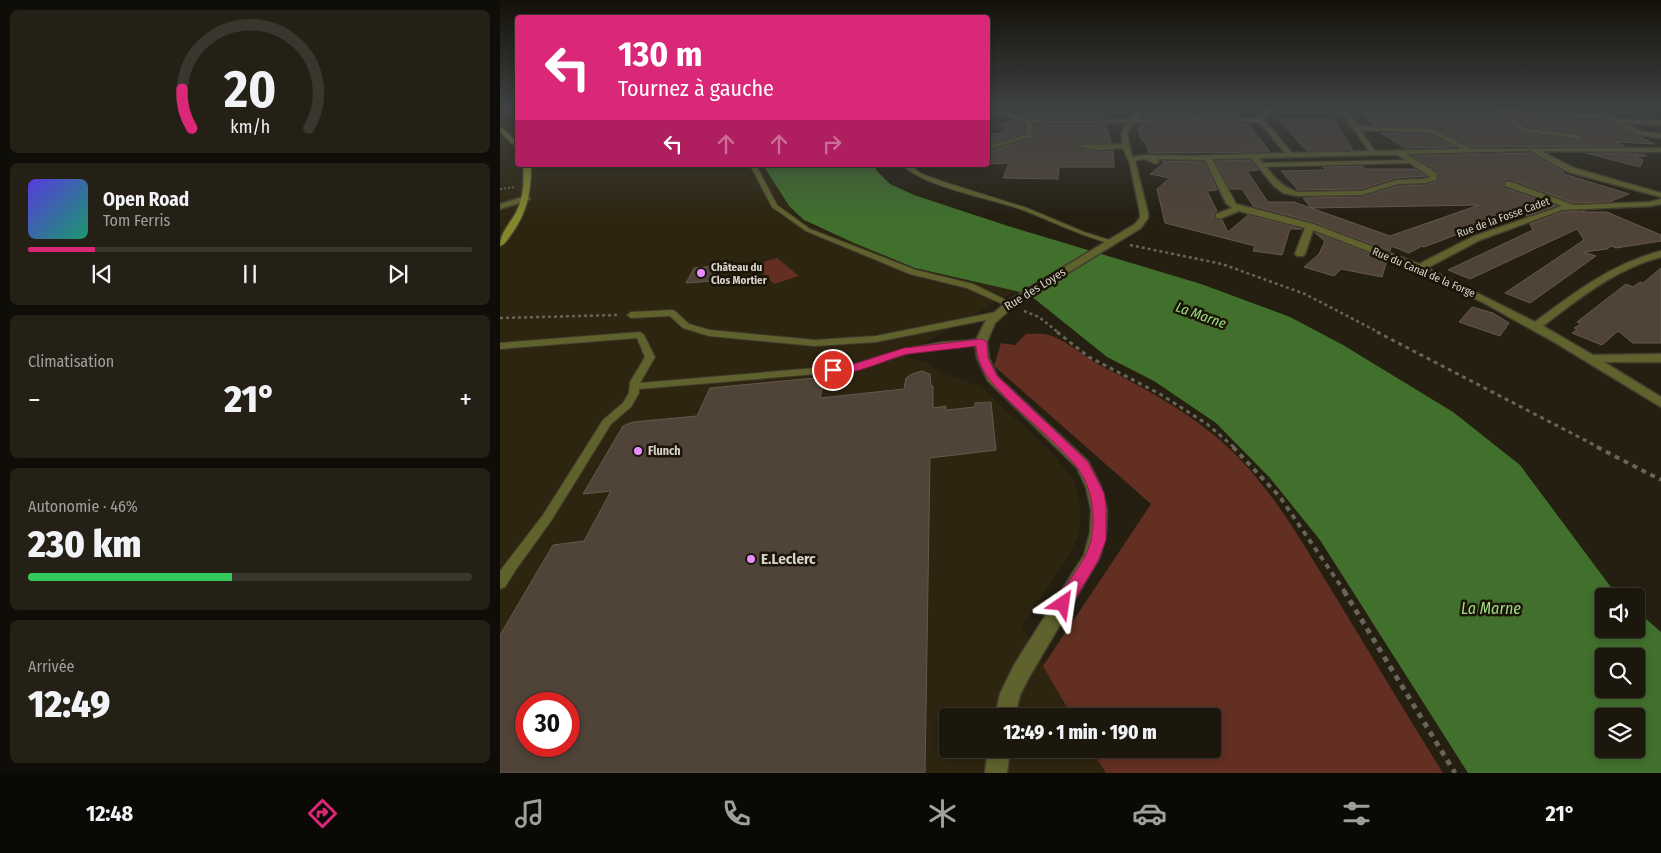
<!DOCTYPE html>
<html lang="fr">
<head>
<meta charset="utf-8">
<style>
  body { margin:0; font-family:"Fira Sans Condensed",sans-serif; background:#242016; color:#f1f3f6; height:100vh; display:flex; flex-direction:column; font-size:19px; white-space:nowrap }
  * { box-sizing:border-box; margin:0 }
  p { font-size:16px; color:#a09f9d }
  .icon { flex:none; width:28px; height:28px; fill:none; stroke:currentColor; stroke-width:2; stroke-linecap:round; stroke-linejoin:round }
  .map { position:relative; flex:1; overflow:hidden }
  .panel { display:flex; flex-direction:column; gap:10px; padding:10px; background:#0f0d07; width:500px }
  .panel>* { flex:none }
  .banner { position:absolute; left:15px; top:15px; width:475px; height:152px; border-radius:5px; box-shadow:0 2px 8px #0003,0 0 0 1px #39362e; background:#db2777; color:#fff; overflow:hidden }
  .buttons { position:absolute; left:1095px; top:588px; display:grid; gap:10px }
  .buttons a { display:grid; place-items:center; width:50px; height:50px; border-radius:5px; background:#1b170d; box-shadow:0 2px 8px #0003,0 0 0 1px #39362e; font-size:25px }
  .speed { position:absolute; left:15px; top:692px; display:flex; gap:10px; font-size:25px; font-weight:700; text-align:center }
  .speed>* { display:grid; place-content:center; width:65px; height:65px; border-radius:50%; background:#1b170d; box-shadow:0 2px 8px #0003,0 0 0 1px #39362e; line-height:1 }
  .speed .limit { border:8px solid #d22; background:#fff; color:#111 }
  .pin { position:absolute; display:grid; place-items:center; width:42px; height:42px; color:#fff; margin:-21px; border:2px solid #fff; border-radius:50%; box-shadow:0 1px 5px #0007 }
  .me { position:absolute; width:55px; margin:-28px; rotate:32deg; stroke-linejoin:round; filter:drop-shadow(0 0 4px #0008) }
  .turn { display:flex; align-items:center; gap:18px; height:105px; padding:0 20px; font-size:22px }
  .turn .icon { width:65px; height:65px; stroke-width:2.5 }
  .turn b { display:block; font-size:35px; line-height:42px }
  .lanes { display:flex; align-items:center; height:48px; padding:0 20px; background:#0003; justify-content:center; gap:25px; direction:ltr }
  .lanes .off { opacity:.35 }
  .big { font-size:38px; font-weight:800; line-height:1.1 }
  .panel .tile { flex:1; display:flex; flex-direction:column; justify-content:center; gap:8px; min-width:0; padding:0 18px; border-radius:8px; background:#242016 }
  .panel .dial { align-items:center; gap:0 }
  .dial svg { height:130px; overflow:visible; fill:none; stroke:#39362e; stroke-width:7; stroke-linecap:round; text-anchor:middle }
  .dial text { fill:#f1f3f6; stroke:none }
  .song { display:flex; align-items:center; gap:15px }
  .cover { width:60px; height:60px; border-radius:8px; background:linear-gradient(135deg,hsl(250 70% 55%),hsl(160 70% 35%)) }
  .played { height:5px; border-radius:2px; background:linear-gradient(90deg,#db2777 15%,#39362e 15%) }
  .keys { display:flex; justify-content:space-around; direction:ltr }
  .heat { display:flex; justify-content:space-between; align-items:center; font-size:28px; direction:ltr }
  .charge { height:8px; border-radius:4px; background:linear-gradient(90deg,#34c759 46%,#39362e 0) }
  .trip { position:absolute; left:439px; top:708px; width:282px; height:50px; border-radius:5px; background:#1b170d; box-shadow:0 2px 8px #0003,0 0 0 1px #39362e; font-weight:800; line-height:50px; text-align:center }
  .menu { display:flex; height:80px; justify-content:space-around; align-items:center; background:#0b0905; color:#a09f9d }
  .menu .icon { width:35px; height:35px }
  .menu .on { color:#db2777 }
  .menu b { font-size:22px; color:#f1f3f6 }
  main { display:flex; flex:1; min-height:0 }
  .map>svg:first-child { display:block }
  .built { fill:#2d2510; fill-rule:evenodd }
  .green { fill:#622f22 }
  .water { fill:#41702d; fill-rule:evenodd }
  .building { fill:#504338; stroke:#66584d; fill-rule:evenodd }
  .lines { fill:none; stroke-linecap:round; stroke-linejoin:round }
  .service-casing { stroke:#413c2f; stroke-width:2 }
  .minor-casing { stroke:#413c2f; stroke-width:3 }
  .secondary-casing { stroke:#413c2f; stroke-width:3 }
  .path-far4 { stroke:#696458; stroke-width:2; stroke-dasharray:2 2; stroke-linecap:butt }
  .path-far3 { stroke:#696458; stroke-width:2.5; stroke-dasharray:3 3; stroke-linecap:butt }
  .path-far2 { stroke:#696458; stroke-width:3; stroke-dasharray:4 4; stroke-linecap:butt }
  .path-far1 { stroke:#696458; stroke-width:4; stroke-dasharray:5 5; stroke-linecap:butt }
  .path { stroke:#696458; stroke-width:5; stroke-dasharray:5.5 5.5; stroke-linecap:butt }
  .service { fill:#5f622c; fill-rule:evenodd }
  .minor { fill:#5f622c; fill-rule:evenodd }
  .secondary { fill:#83882a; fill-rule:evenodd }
  .route { fill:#db2777; stroke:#8e194d }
  .poi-dot { fill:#e98dfe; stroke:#1b1508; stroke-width:2 }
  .labels { text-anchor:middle; stroke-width:5; stroke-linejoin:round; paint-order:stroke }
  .far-street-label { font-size:11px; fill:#d7d3cb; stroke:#1b1508 }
  .far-poi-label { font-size:11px; font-weight:bold; fill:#d7d3cb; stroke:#1b1508; text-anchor:start }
  .street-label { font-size:12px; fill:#d7d3cb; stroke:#1b1508 }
  .poi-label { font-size:12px; font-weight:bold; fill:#d7d3cb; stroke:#1b1508; text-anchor:start }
  .water-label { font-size:14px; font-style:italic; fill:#9cdf83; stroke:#1b1508 }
  .near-poi-label { font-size:15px; font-weight:bold; fill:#d7d3cb; stroke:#1b1508; text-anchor:start }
  .near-water-label { font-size:16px; font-style:italic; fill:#9cdf83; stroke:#1b1508 }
</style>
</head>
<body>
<main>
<section class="panel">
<div class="tile dial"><svg viewBox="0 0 100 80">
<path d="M14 69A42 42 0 1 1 86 69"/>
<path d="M14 69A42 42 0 0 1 8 45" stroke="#db2777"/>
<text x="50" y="56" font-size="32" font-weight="700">20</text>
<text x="50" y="72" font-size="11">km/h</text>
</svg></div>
<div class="tile">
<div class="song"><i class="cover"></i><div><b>Open Road</b><p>Tom Ferris</p></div></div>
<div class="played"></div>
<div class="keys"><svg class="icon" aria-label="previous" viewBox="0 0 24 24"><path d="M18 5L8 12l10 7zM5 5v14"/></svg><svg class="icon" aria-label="pause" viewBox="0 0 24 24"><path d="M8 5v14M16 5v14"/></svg><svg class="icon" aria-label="next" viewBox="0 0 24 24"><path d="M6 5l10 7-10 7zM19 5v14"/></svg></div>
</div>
<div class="tile"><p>Climatisation</p>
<div class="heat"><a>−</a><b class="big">21°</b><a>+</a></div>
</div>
<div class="tile"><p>Autonomie · 46%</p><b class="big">230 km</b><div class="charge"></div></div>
<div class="tile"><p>Arrivée</p><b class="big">12:49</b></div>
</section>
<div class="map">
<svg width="1161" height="773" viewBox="0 0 1161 773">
  <rect width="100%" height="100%" fill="#241f11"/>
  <path class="built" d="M0,110H17L18,165H263L288,206L311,225L415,268L516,291L403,355L426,362L445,374L482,387L555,456L575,482L581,511L578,537L570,554L522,626L575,716H448V749H594L608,773H0ZM26,704H69V746H26Z"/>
  <g class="green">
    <path d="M277,258L299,276L274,284L254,265Z"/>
    <path d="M526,334C534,334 543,333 552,336C570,343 586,358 603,367C650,391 698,417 735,454C777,496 806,549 837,599C872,657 907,715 943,773H606L591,749H712V716H572L543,666L651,504L494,366L501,343L515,345Z"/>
  </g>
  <path class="water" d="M263,165H375L377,171L390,184L414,195L508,226L701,284L790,317L843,345L953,412L1020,465L1113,590L1120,596H1104V629H1136V610L1161,632V773H968L820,540L770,478L716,423L654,381L607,357L531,296L516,291L415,268L354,243L304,220L289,206ZM1104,656H1136V689H1104ZM1104,716H1136V749H1104Z"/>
  <g class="building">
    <path d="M713,110H736L741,116L645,117L648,111L700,115L701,112L712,113Z"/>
    <path d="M858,110H922L980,113L977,110H996L999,116L1024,134L1070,139L1078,142L1084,137L1072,131L1029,127L1015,117L1107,121L1155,144L1115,142L1125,146L971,147L933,127L873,125Z"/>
    <path d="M526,112H605L604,118L568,119L527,116Z"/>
    <path d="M777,118H833L853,150L807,151Z"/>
    <path d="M514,121L524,124V134L490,143L489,149L493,150L532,139L534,125H606L611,143L578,144L574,147L597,152L613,151L614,167H559L558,179L503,178L509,163L488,164V135L505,132L502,130L508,129L498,124Z"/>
    <path d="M748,124L770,152L649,153L645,141H642L638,130L640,125Z"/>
    <path d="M881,133L931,135L954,147L905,148Z"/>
    <path d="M1031,153L1064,172V174L1129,194L1109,202L1074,203L1012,180H1005L1003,182L1004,188L1056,206L1027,216L1024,209L924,247L922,246L909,253L891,246L890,251L813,222L753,206L742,189H730L715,161L750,160L759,170L747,171L768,202H794L811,208L803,198L862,197L898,186L925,185L936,182L938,171L912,156ZM979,205L890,236L811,208Z"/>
    <path d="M1086,153L1142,154L1147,156H1134L1143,160L1140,167Z"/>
    <path d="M662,161L704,162L717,190L707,191L717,211L714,213V218L722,220L728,232L748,215L802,229H790L782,255L753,251L755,246L665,223L657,189L670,178L650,174L665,162Z"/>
    <path d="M863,166L865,169H915L926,176L896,178L861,189L798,190L781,171L826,170L823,167Z"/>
    <path d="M1085,211L1082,212H1107L1161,235V241L1116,248L1111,246L1107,249L1084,252L1096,256L1030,303L1005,293L1084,240L1077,229L970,279L948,270L1033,230L1030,224L1062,212Z"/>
    <path d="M814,232L887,260L882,277L841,269L834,276L804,267L819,254L825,241Z"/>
    <path d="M216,266L214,281L186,283L194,268Z"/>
    <path d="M1161,268V343H1133L1118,331L1102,345L1072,333L1077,330L1074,328L1081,324L1077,322L1126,284L1133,287L1140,282L1143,283Z"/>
    <path d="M972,307L993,313L1009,323L1000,336L959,322Z"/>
    <path d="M422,371L430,374L431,386H433V408L446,406V410L475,407V403L491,402L496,450L430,458L425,773H0V635L53,545L84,541L111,491L83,494L123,426L133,422L197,416L210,388L325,377L320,398L404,389L406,378L412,374ZM26,704H69V746H26Z"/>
  </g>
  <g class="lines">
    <defs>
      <g id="service">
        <path d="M911,160L913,161V163L760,167L757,165L760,163Z"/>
        <path d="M250,165H256L277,205L310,229L416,270L473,284L514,304L513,306H507L467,288L410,274L306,231L272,207Z"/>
        <path d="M402,165H409L422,174L441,181L527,208L584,232L616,242L612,244C581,236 553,222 523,210C489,198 427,188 402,165Z"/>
        <path d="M172,310L175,311L189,324L210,330L315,340L376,336L496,312L500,315L496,318L376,342L315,346L209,336L183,328L170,316L131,318L127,315L131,312Z"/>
        <path d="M140,332L144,335L155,357L140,383L351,365L404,349L442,342L481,339L486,342L481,345L442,348L406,354L352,371L139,389V393L131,407L111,424L51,521L17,568L5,587L0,589V571L43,515L103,420L123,403L129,393L130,382L145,357L137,338L0,349V343Z"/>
      </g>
      <g id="minor">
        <path d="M498,110C510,109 519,118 531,119C564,122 597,120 630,119L636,110H642L636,119L756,118L766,110H779L770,112L762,120L768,125L792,153L869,151L840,110H846L858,126L933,129L971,149L1161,148V152L1041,151L1074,168L1161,193V197L1068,172L1031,151L906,154L937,173L936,180L925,183L898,184L862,195L798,196L783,193L774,186L751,158L712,159L736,204L813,224L919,264L974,236L1062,206L1005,186V182H1011L1074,205L1150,202L1161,199V204L1151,206L1062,210L980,240L927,268L1035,322C1075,292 1112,264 1161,251V257C1115,269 1080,298 1043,326L1093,355L1161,354V362H1104L1161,397V407L1054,342L984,303L912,268L813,230L805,254L803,256H797L795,254L805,228L739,211L722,218H716V214L732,208L726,203L705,160L657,159L659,162L656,164C648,161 644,156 635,161L648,213V218L641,228L514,306L495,323L487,342L489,358L497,376L588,461L601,487L607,510L606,533L600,557L528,679L520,695L515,716H495L500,694L514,665L584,555L590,533L591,510L586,487L577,468L488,381L477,358L475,342L486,320L506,302L635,224L640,218V213L630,164L623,148L597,150L576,146C579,144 614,145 623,144L621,133L628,123H531L533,126L531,137L492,148L490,147V145L526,135L527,126L525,122L518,121ZM757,122L764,127L785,153L691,156L644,155L632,157L627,133L634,123ZM860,130L932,133L961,149L875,151ZM876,155H898L930,177L924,179L897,180L861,191L798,192C780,187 770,172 759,158Z"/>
        <path d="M998,110L1100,115L1096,112L1099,110L1117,119L1161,121V125L1125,123L1140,131L1161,134V138L1136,134L1107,119L1009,115L1028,129L1071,133L1082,138L1079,140L1070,137L1024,132L1000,114Z"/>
        <path d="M26,196L30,198L29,200L0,209V204Z"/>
        <path d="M488,749H510L507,773H485Z"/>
      </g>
      <g id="secondary">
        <path d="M0,126L18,143V149L0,132Z"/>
        <path d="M23,165H31C31,191 28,210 13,232C9,237 6,244 0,246C0,231 13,221 18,208C24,194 24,179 23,165Z"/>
      </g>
    </defs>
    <use href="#service" class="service-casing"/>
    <use href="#minor" class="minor-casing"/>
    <use href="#secondary" class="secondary-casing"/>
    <g class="path-far4">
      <path d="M0,115L18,112"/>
      <path d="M0,189L15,187"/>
    </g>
    <g class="path-far3">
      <path d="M630,245L722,264L805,294L880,333"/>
      <path d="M524,311L539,317L559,333"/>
      <path d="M0,318L118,315"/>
    </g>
    <g class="path-far2">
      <path d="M557,332L589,357L660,394L707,424L735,448"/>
      <path d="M877,332L1100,448"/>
    </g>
    <g class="path-far1">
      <path d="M733,447L780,497L845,592"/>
      <path d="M1097,447L1161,480"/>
    </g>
    <path class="path" d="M844,591L955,773"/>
    <use href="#service" class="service"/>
    <use href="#minor" class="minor"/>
    <use href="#secondary" class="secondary"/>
  </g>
  <linearGradient id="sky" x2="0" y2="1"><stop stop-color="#141109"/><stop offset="0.5" stop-color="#3f4243"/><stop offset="1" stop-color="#3f4243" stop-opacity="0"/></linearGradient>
  <rect width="1161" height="218" fill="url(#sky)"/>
  <path class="route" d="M481,339L487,342L488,358L497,376L588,462L604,493L606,505V540L598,561L569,609L563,611L558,609L555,604C565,582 586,564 591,540C596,517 592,486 577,467C558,444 530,421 508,400C492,383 478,370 476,346C454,349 431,351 408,354C391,357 340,383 327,370L329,368L351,365L404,348Z"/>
  <g class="poi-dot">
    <circle cx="201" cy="273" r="5"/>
    <circle cx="138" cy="451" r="5"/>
    <circle cx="251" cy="559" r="5"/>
  </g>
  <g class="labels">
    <g class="far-street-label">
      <text transform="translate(1003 217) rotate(-20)" y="4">Rue de la Fosse Cadet</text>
      <text transform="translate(924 272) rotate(23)" y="4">Rue du Canal de la Forge</text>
    </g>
    <g class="far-poi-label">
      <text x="211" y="271">Château du<tspan x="211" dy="13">Clos Mortier</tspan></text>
    </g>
    <g class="street-label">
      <text transform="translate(535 289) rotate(-32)" y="4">Rue des Loyes</text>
    </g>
    <g class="poi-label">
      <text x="148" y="455">Flunch</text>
    </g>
    <g class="water-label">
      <text transform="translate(701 315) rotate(20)" y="5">La Marne</text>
    </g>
    <g class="near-poi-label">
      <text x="261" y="564">E.Leclerc</text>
    </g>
    <g class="near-water-label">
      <text x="991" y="614">La Marne</text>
    </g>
  </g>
</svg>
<div class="buttons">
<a><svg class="icon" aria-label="sound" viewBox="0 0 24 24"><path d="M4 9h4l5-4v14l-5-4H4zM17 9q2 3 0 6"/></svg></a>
<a><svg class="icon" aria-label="search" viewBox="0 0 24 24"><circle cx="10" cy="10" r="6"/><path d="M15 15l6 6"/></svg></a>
<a><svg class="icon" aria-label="layers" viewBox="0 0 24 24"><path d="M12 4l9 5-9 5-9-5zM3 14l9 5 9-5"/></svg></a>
</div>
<div class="speed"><div class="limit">30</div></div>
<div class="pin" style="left:333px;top:370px;background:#d93025"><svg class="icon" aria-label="arrive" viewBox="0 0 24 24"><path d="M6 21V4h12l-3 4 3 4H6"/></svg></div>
<svg class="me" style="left:563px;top:604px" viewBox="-20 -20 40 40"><path d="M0-17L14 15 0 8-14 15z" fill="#db2777" stroke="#fff" stroke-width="4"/></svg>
<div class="trip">12:49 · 1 min · 190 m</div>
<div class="banner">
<div class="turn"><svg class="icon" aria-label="left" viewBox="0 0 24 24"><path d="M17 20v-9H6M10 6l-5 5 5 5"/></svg><div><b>130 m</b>Tournez à gauche</div></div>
<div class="lanes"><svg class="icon" aria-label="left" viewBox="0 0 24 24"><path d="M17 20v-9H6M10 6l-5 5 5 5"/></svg><svg class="icon off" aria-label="ahead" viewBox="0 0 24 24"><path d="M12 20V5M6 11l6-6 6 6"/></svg><svg class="icon off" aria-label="ahead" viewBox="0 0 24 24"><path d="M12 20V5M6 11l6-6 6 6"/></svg><svg class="icon off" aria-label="right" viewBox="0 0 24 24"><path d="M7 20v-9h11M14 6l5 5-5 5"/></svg></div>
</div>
</div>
</main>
<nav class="menu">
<b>12:48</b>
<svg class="icon on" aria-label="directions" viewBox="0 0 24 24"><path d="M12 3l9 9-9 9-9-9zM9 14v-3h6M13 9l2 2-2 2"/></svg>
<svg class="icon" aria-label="music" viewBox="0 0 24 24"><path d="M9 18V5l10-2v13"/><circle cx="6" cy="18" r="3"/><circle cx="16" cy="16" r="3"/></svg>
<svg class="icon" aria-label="phone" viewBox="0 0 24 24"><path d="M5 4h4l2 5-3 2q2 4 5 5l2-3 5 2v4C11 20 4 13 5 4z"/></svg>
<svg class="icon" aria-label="climate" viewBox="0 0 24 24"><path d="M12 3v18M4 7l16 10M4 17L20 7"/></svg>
<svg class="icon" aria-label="car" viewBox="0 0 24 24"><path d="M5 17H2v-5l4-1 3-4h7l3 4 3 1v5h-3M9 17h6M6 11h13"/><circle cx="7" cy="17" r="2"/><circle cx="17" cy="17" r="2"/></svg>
<svg class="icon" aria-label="filters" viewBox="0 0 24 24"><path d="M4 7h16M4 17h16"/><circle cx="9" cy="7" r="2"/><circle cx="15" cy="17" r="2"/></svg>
<b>21°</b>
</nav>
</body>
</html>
